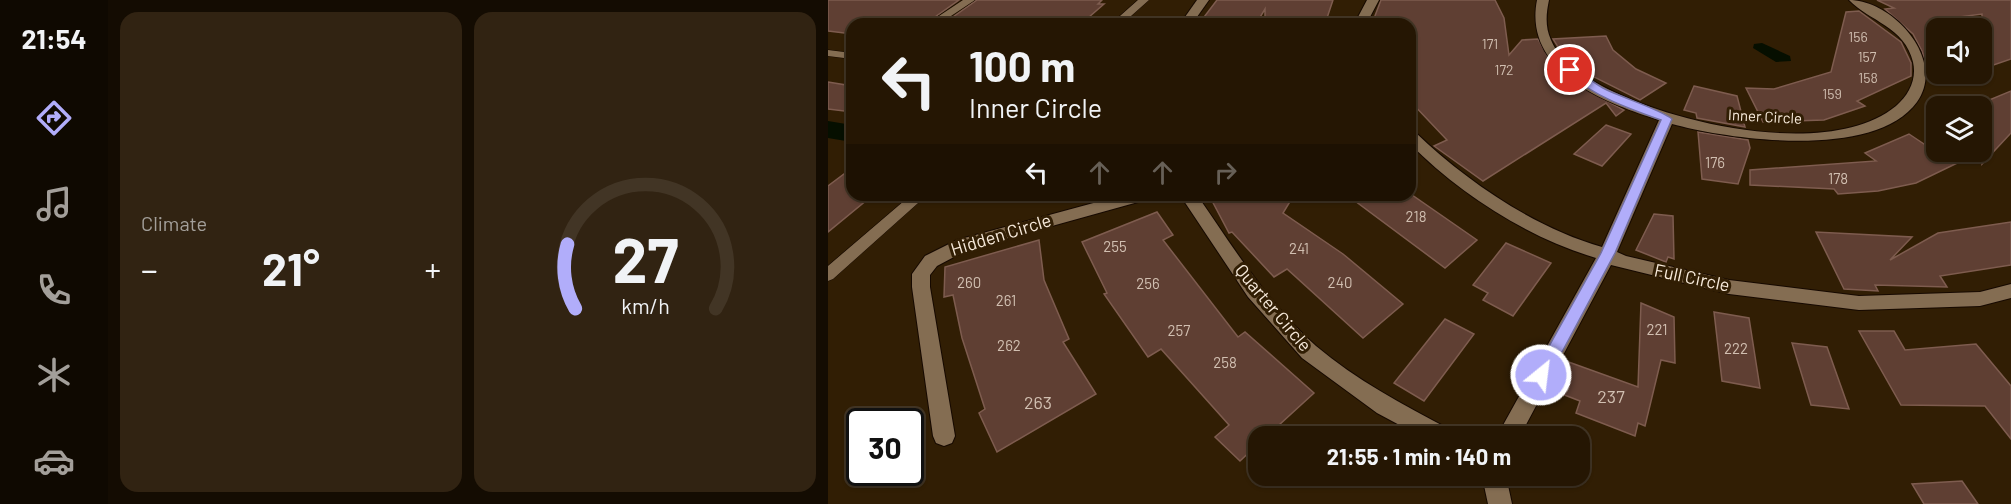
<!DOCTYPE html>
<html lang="en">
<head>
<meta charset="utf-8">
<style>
  body { margin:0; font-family:Barlow,sans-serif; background:#312312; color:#f1f3f6; height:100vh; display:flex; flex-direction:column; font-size:22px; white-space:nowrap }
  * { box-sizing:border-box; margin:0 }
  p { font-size:20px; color:#a39f9a }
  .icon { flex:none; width:33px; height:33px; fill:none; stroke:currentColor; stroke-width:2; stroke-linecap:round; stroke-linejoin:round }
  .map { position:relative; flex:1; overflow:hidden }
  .details { display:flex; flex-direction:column; gap:12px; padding:12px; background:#140c02; width:720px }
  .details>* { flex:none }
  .guide { position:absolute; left:18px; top:18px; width:570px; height:183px; border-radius:18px; box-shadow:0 2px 4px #0004,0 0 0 2px #423525; background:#251603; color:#f1f3f6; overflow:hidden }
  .controls { position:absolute; left:1098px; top:18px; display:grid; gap:12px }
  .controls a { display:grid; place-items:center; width:66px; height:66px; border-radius:12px; background:#251603; box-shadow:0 2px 4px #0004,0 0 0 2px #423525; font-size:30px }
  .speed { position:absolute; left:18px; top:408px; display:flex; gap:12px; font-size:30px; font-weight:700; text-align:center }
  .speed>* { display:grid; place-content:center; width:78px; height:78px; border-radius:50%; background:#251603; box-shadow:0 2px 4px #0004,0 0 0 2px #423525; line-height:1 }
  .speed .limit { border:3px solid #111; border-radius:9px; background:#fff; color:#111 }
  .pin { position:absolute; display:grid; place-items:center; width:51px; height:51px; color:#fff; margin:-26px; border:3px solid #fff; border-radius:50%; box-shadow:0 2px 6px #0007 }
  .me { position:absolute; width:66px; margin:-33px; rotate:29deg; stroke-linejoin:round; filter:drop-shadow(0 0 4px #0008) }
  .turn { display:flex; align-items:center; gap:21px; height:126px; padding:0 24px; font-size:27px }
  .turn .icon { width:78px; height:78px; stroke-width:2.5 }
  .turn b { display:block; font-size:42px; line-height:51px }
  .lanes { display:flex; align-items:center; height:57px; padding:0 24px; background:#0003; justify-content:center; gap:30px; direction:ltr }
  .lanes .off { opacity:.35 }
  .big { font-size:45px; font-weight:700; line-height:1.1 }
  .details .tile { flex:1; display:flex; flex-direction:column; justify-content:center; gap:9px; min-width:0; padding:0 21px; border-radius:18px; background:#312312 }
  .details .dial { align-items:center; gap:0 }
  .dial svg { height:156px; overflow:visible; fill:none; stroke:#423525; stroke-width:7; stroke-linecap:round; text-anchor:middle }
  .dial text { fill:#f1f3f6; stroke:none }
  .heat { display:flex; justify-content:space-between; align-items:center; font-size:33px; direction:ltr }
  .details .tiles { flex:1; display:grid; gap:12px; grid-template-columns:repeat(2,1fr) }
  .trip { position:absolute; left:420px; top:426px; width:342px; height:60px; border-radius:18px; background:#251603; box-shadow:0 2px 4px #0004,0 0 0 2px #423525; font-weight:700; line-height:60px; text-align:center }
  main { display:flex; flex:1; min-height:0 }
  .tabs { display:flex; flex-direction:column; width:108px; justify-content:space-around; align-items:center; background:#0f0901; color:#a39f9a }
  .tabs .icon { width:42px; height:42px }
  .tabs .active { color:#b1adfa }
  .tabs b { font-size:27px; color:#f1f3f6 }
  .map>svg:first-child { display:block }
  .water { fill:#060f00 }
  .building { fill:#5f3f33; stroke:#7e5c4f; stroke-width:1.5 }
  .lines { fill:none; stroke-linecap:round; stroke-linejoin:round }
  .lane-casing { stroke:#160900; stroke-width:1 }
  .street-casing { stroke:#160900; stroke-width:2 }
  .lane { fill:#846d52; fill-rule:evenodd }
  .street { fill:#846d52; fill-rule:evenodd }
  .route { fill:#b1adfa; stroke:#7370a2; stroke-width:1.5 }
  .labels { text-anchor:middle; stroke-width:6; stroke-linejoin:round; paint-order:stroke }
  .far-number-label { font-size:14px; fill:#d1bfb1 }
  .far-street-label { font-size:15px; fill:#f7eadb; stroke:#311e04 }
  .number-label { font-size:15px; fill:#d1bfb1 }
  .street-label { font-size:18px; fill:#f7eadb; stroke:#311e04 }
  .near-number-label { font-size:18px; fill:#d1bfb1 }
</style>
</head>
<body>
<main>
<nav class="tabs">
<b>21:54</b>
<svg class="icon active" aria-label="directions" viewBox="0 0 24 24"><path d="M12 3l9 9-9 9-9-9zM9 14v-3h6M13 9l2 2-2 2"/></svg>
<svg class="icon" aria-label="music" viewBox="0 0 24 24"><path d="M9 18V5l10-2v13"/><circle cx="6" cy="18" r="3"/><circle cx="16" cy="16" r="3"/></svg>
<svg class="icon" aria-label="phone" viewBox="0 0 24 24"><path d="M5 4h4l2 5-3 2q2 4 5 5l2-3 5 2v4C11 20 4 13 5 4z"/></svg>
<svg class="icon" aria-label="climate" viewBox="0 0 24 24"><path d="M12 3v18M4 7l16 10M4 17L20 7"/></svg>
<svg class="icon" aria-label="car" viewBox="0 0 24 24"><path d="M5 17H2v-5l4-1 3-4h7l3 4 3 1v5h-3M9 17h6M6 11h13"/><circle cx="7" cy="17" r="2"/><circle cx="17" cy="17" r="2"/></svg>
</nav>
<section class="details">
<div class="tiles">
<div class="tile"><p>Climate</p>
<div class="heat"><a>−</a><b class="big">21°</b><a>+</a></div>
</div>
<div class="tile dial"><svg viewBox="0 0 100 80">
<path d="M14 69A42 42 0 1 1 86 69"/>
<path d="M14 69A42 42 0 0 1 10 36" stroke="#b1adfa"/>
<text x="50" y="56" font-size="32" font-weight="700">27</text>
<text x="50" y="72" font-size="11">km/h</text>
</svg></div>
</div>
</section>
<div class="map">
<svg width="1183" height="504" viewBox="0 0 1183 504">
  <rect width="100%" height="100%" fill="#311e04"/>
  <g class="water">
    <path d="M934,43L962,56L963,61L948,62L925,48L926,44Z"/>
    <path d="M0,121L24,125V142L0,138Z"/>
  </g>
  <g class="building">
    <path d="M0,0H131L97,24H24V34L0,31Z"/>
    <path d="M149,0H274L270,4H276L253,24H115Z"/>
    <path d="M389,0H505L498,21L437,20V9L428,24L373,21Z"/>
    <path d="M553,0H667L676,18L681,55L694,40L710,39L725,66L743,82L796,110L788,116L778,103L655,181L606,146L619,140L582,101V23L545,21Z"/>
    <path d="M1049,0H1183V59L1154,69V14L1108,20V65L1099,69L1094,51L1085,34L1057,9L1066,8Z"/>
    <path d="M1031,11L1073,42L1083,63V76L1029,101L1037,106L996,120L935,122L918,88L946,89L1003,72L1018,12Z"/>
    <path d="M778,36L785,50L808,69L838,83L812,100L750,69L735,55L725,39Z"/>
    <path d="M0,82L24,86V112L0,109Z"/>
    <path d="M866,86L909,96L917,127L869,118L868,113L856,110Z"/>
    <path d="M1183,91V133L1154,164V103Z"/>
    <path d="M778,125L803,134L774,166L746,154Z"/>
    <path d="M870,132L920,140L922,148L910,184L874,179Z"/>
    <path d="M1081,134L1108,152H1152L1088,183L1050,191L1010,194L1006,189L922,185V170L1048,161L1037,153Z"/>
    <path d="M24,168V195H45L0,232V186Z"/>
    <path d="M381,195H466L455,213L515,254L575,304L535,338L459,269L446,277L404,232L401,233Z"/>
    <path d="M519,195H584L649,240L617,268Z"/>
    <path d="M329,212L345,235L335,240L410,337L417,332L486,393L439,436H430V444L412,461L387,437L401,425L333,349L320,357L276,294L279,293L254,242Z"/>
    <path d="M826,214L845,216L846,259L840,257L838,262L808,250Z"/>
    <path d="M1183,222V265L1112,276L1119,287L1047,285L1050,291L1016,289L988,232L1084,237L1062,260L1110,233Z"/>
    <path d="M211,240L216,280L241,339L235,342L268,394L169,452L151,413L157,409L134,338L125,295L116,297L117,267Z"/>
    <path d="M678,243L723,263L685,316L655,300L660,293L645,285Z"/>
    <path d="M813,303L846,317L847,363L833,360L817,426L810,423L807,436L748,413L752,401L721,389L735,360L810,387Z"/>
    <path d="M886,312L921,318L932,388L894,381Z"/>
    <path d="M617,319L646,334L596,401L566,383Z"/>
    <path d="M1031,331H1066L1077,350L1148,344L1183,386V439L1157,406L1073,405Z"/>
    <path d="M964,343L999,347L1021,409L983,405Z"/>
    <path d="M1134,481L1150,504H1096L1084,484Z"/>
  </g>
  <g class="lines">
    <defs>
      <g id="lane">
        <path d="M135,0H147L111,24H99Z"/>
        <path d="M310,0H321L294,24H283Z"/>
        <path d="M0,50L24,53V59L0,56Z"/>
        <path d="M83,195H99L5,279L0,281V266Z"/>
      </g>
      <g id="street">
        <path d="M369,0H381L364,24H352Z"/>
        <path d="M539,0H551L542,17V24H530V17Z"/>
        <path d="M709,0H721C718,14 717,27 723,40C733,65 762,80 784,91C853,125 1003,159 1068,106C1081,95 1089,79 1085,62C1077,27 1041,21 1021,0C1065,0 1119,60 1089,102C1047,160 903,140 844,124L789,252L798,256L901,280L1031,296L1152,292L1183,284V298L1152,306L1031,310L901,294L783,265L692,436H669L768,258C700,238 632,194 582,144V131L587,132C638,181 705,227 774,247L831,120C776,103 695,71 709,0Z"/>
        <path d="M295,195H323L321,199L141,249L109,266L102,275V287L127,436L124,443L116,446L108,443L105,436L84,287V274L97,256L129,240Z"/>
        <path d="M352,195H369C405,247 440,304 488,346C528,380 576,405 621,429L624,436H592L549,413L474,358L420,297Z"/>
        <path d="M654,476H678L684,504H660Z"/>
      </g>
    </defs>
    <use href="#lane" class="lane-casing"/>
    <use href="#street" class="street-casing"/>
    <use href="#lane" class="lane"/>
    <use href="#street" class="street"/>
  </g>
  <path class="route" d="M739,68C749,67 765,83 775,88C792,97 834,110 844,119L787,253L719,380H707L705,375L773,253L833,120C799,108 766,96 739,73Z"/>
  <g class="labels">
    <g class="far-number-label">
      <text x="1030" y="42">156</text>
      <text x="662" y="49">171</text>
      <text x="1039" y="62">157</text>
      <text x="676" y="75">172</text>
      <text x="1040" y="83">158</text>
      <text x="1004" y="99">159</text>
    </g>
    <g class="far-street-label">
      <text transform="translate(937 117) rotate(3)" y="5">Inner Circle</text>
    </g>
    <g class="number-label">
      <text x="887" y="168">176</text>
      <text x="1010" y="184">178</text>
      <text x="588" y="222">218</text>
      <text x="287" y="252">255</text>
      <text x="471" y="254">241</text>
      <text x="141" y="288">260</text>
      <text x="512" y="288">240</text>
      <text x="320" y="289">256</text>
      <text x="178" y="306">261</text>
      <text x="829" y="335">221</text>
      <text x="351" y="336">257</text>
      <text x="181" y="351">262</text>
      <text x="908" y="354">222</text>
      <text x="397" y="368">258</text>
    </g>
    <g class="street-label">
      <text transform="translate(173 235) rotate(-17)" y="6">Hidden Circle</text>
      <text transform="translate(864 278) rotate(12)" y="6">Full Circle</text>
      <text transform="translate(445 308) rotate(50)" y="6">Quarter Circle</text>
    </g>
    <g class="near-number-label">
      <text x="783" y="403">237</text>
      <text x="210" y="409">263</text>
    </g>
  </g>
</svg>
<div class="controls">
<a><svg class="icon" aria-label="sound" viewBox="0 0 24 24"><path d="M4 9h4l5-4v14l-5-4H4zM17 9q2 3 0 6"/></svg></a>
<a><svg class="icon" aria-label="layers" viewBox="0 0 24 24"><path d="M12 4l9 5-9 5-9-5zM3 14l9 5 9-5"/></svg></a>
</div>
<div class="speed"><div class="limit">30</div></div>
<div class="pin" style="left:742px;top:70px;background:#d93025"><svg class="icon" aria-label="arrive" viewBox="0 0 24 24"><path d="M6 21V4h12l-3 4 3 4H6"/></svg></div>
<svg class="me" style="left:713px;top:375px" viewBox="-20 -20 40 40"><circle r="17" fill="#b1adfa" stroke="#fff" stroke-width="3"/><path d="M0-11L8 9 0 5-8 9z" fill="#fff"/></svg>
<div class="trip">21:55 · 1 min · 140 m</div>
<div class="guide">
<div class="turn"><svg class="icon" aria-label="left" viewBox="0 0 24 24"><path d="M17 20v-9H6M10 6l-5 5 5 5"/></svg><div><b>100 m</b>Inner Circle</div></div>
<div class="lanes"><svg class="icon" aria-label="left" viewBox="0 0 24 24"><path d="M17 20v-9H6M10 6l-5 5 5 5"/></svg><svg class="icon off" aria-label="ahead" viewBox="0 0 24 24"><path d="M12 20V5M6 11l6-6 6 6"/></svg><svg class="icon off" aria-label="ahead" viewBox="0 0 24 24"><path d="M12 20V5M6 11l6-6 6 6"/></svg><svg class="icon off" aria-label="right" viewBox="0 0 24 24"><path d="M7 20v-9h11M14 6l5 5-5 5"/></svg></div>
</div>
</div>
</main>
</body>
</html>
